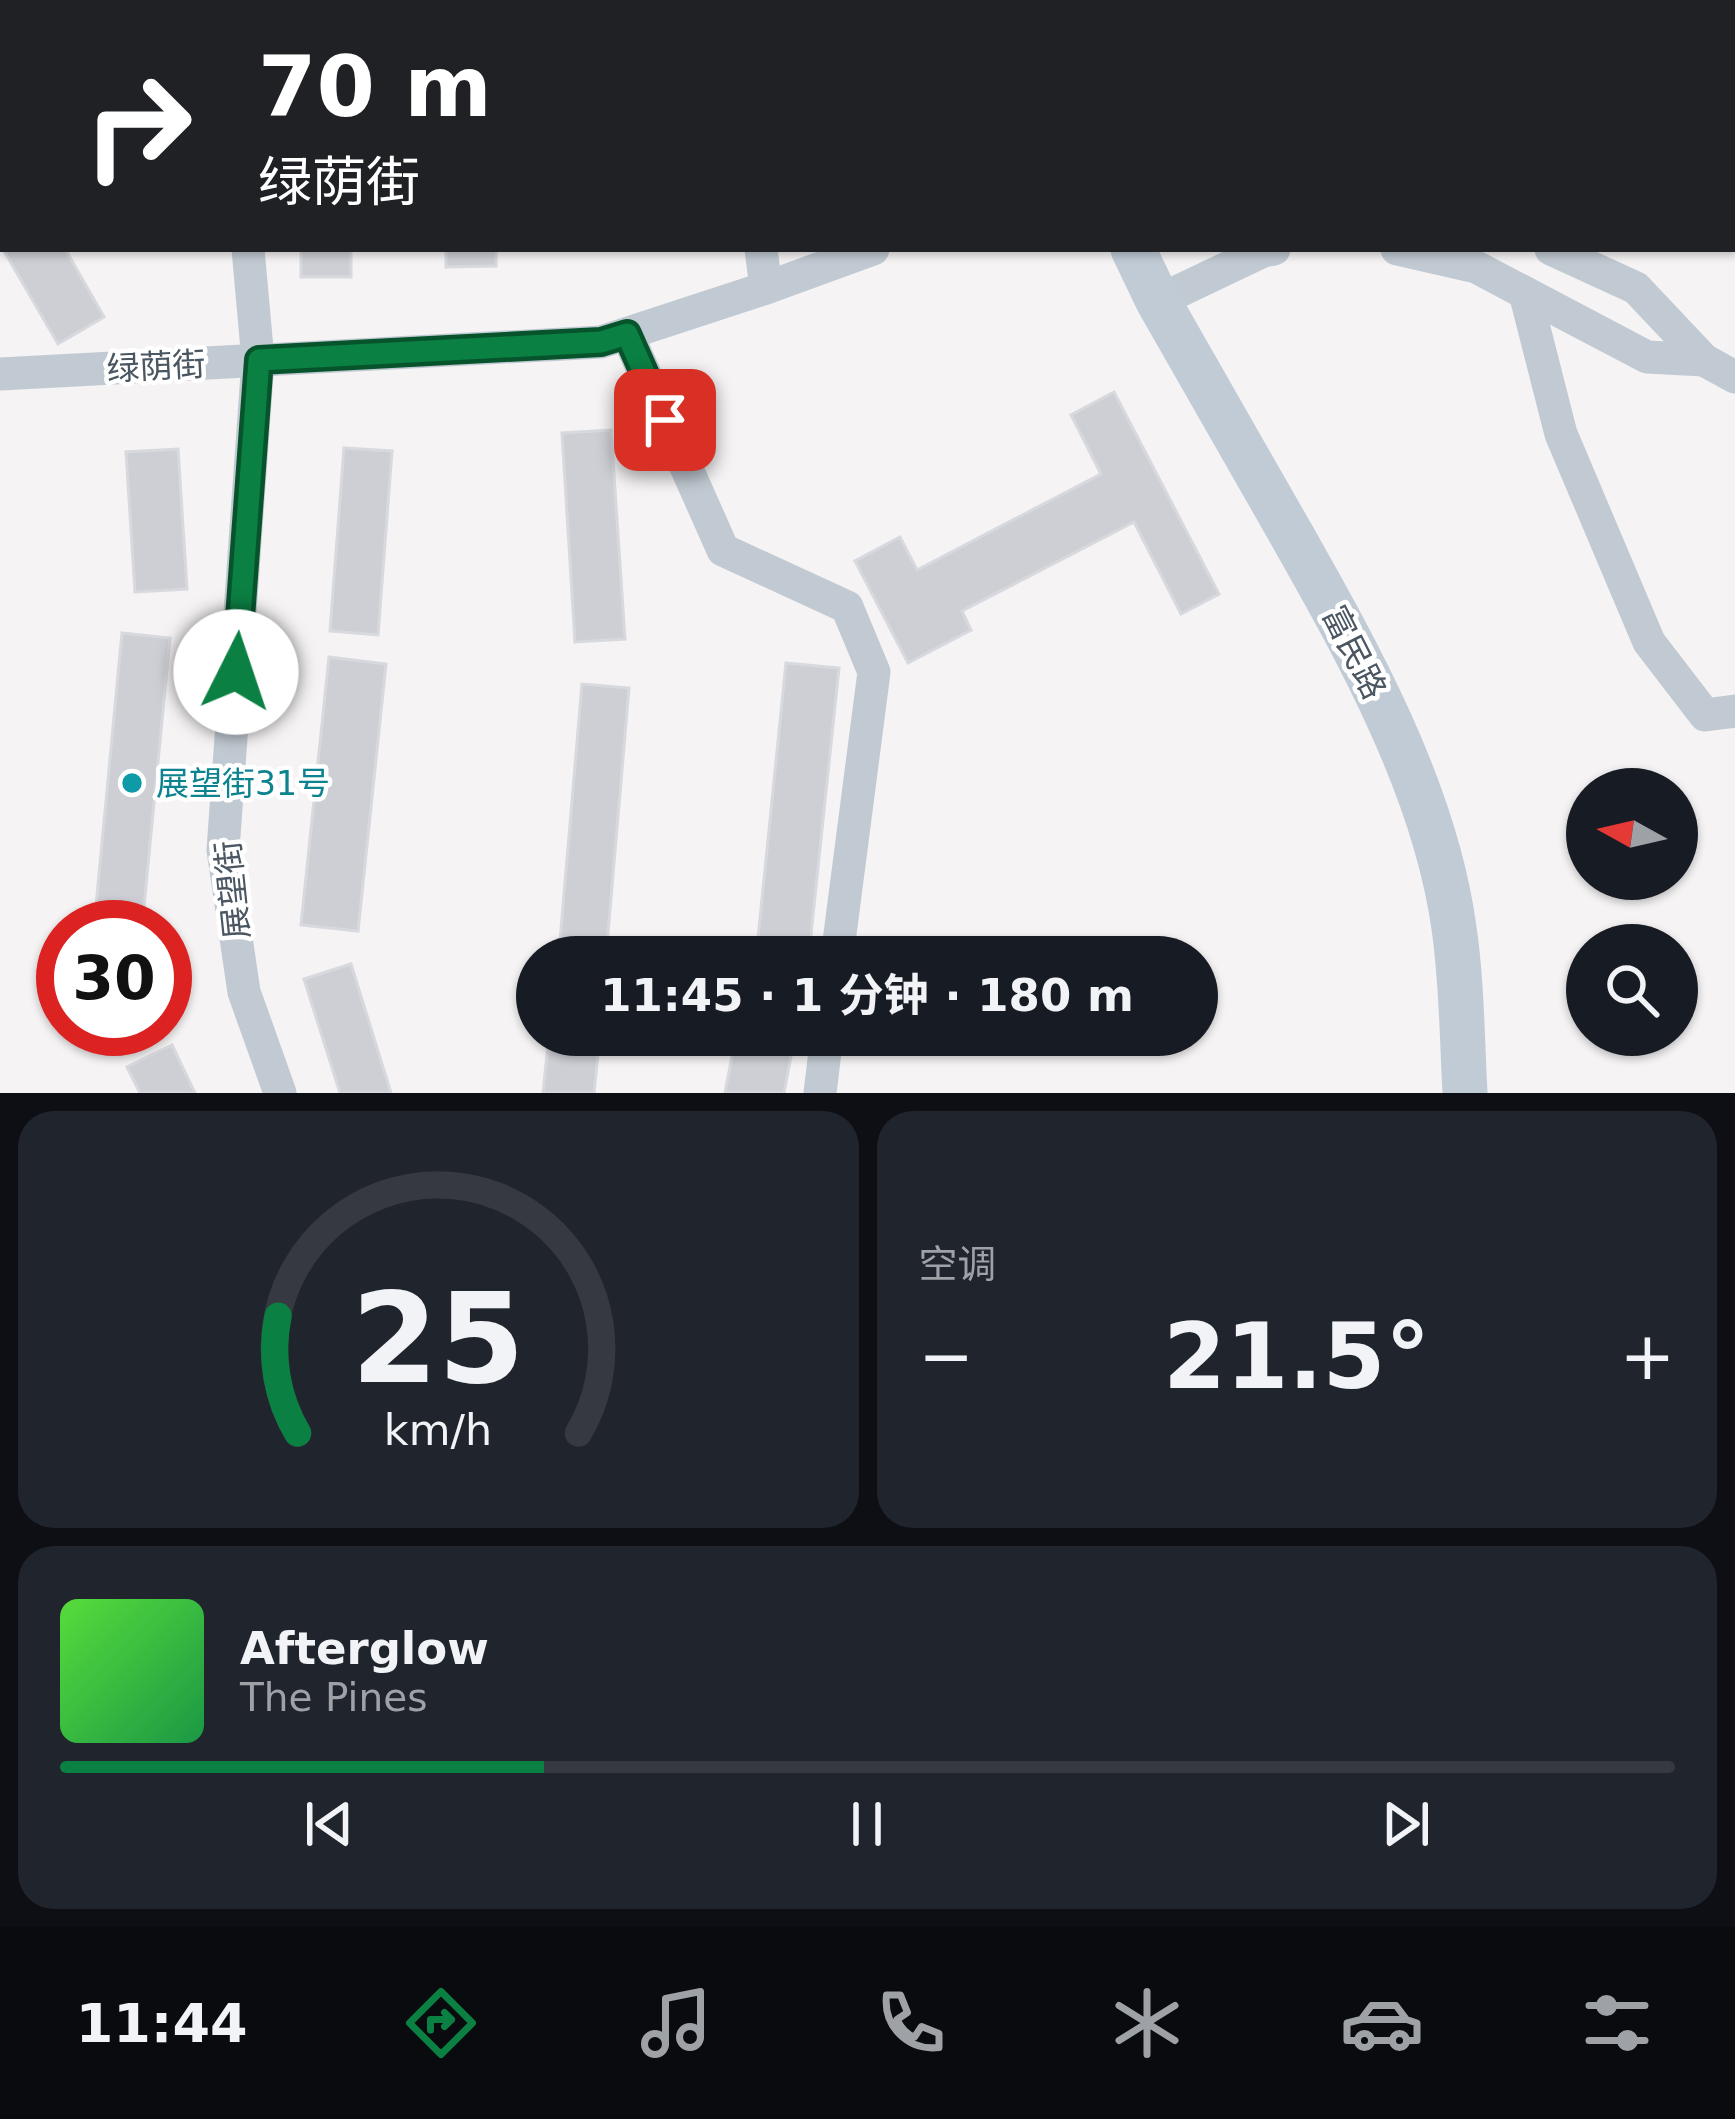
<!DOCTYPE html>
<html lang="zh">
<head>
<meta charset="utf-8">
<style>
  body { margin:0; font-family:"DejaVu Sans","Noto Sans SC",sans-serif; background:#20242c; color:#f1f3f6; height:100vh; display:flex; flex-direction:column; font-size:45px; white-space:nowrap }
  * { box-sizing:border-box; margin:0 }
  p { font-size:39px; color:#9ea1a6 }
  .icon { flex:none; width:66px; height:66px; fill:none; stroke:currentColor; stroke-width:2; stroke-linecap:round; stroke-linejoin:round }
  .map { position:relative; height:1093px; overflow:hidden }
  .sheet { display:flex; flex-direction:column; gap:18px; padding:18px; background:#0d0f14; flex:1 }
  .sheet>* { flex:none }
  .top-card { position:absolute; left:0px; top:0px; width:1737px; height:252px; box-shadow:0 3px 9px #0004; background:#202124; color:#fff; overflow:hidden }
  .needle { width:78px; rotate:278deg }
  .controls { position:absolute; left:1566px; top:768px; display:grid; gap:24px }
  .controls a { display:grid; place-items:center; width:132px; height:132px; border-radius:50%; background:#171b24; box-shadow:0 3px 9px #0004; font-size:60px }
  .speed { position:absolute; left:36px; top:900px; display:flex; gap:24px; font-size:60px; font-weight:700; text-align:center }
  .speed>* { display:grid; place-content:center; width:156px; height:156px; border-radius:50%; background:#171b24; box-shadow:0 3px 9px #0004; line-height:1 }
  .speed .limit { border:18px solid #d22; background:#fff; color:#111 }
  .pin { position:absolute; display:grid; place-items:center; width:102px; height:102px; color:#fff; margin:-51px; border-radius:24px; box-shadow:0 6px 18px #0006 }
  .me { position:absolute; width:132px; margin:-66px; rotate:4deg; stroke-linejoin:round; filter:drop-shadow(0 0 9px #0008) }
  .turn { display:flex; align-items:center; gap:42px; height:252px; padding:0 60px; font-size:54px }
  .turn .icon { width:156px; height:156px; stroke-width:2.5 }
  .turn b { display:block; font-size:84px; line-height:102px }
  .big { font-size:90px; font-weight:700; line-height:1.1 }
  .sheet .tile { flex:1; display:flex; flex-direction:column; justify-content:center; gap:18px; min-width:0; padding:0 42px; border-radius:36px; background:#20242c }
  .sheet .dial { align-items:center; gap:0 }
  .dial svg { height:312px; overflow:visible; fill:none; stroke:#363941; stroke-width:7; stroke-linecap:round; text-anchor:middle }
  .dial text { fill:#f1f3f6; stroke:none }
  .song { display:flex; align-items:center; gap:36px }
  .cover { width:144px; height:144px; border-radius:18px; background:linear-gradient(135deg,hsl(110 70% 55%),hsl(140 70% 35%)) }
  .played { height:12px; border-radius:6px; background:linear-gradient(90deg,#0b8043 30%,#363941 30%) }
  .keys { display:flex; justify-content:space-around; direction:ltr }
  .heat { display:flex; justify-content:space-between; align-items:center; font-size:66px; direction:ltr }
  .sheet .tiles { flex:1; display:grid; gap:18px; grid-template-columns:1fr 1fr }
  .tile:last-child { grid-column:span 2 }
  .trip { position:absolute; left:516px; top:936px; width:702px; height:120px; border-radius:60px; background:#171b24; box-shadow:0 3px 9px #0004; font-weight:700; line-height:120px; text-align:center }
  .tab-bar { display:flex; height:192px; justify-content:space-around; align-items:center; background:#090b0e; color:#9ea1a6 }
  .tab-bar .icon { width:84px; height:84px }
  .tab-bar .current { color:#0b8043 }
  .tab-bar b { font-size:54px; color:#f1f3f6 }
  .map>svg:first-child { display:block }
  .building { fill:#cdcfd5; stroke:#d7d9de; stroke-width:3 }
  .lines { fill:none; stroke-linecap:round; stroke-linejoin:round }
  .lane { stroke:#c1cad2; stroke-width:16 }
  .street { stroke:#c1cad2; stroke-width:33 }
  .secondary { stroke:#c1cbd6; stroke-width:45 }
  .route-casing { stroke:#07532c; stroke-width:30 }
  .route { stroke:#0b8043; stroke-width:21 }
  .culture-dot { fill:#0f9aa8; stroke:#fff; stroke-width:4.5 }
  .labels { text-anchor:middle; stroke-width:9; stroke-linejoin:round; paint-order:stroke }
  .street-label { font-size:33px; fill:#4a5661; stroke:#fff }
  .culture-label { font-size:33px; fill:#0d838f; stroke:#fff; text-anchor:start }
</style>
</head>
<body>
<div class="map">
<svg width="1735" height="1093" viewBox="0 0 1735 1093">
  <rect width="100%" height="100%" fill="#f5f3f3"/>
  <g class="building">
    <path d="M276,0H335L337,3H277Z"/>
    <rect x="612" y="0" width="53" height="3"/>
    <path d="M772,0H825V3H773Z"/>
    <rect x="1181" y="0" width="62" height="3"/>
    <path d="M3,146V249L0,244V148Z"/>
    <path d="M3,249H65L104,317L58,344Z"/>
    <rect x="301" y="249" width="50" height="28"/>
    <path d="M446,249H496V266L446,267Z"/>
    <path d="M1114,392L1219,594L1181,614L1134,522L962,611L971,630L908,663L855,561L900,537L917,570L1101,474L1071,415Z"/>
    <path d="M611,430L625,639L575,642L562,433Z"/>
    <path d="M344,448L392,451L378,635L330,631Z"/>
    <path d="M178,449L187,589L135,592L126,452Z"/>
    <path d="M122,633L170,638L142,927H94Z"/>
    <path d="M329,657L386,664L358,931L301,925Z"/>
    <path d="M786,663L839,668L809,953L757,948Z"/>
    <path d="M582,684L629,688L607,945L560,941Z"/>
    <path d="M351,964L391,1093H340L304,979Z"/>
    <path d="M549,1035H600L594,1093H543Z"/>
    <path d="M736,1035H795L784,1093H725Z"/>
    <path d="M172,1045L195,1093H140L127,1067Z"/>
  </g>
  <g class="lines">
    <path class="lane" d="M6,0L9,3"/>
    <g class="street">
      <path d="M196,0L198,3"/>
      <path d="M727,0V3"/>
      <path d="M1346,0L1347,3"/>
      <path d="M248,249L258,360L223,850L244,992L280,1093"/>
      <path d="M761,249L766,288"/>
      <path d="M1397,249L1476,267L1647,357L1704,360"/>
      <path d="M1551,249L1636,288L1704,360L1735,377"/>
      <path d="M1525,293L1561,434L1649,642L1705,715L1735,711"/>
      <path d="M1158,301L1263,251L1274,249"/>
      <path d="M627,334L723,550L847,607L874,672L837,957"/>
      <path d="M0,374L601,342L766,288L873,249"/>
      <path d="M820,1093L827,1035"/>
    </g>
    <g class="secondary">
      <path d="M1053,0V3"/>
      <path d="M1133,249L1158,301C1202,378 1246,455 1290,532C1358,652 1435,789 1454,928C1462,982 1462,1039 1465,1093"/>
    </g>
  </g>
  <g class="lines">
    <defs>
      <path id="route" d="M236,672L259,360L601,342L627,334L665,420"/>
    </defs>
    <use href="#route" class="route-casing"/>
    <use href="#route" class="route"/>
  </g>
  <circle class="culture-dot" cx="132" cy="783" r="12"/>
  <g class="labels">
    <g class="street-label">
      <text transform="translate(156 366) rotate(-3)" y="12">绿荫街</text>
      <text transform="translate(1355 652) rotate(63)" y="12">富民路</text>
      <text transform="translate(232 890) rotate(-96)" y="12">展望街</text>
    </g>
    <g class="culture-label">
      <text x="156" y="795">展望街31号</text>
    </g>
  </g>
</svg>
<div class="controls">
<a><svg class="needle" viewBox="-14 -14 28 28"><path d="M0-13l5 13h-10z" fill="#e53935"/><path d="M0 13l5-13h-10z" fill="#9ea1a6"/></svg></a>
<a><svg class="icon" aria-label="search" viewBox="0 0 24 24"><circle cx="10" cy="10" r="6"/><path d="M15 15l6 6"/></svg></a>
</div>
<div class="speed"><div class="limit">30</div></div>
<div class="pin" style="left:665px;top:420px;background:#d93025"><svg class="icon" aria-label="arrive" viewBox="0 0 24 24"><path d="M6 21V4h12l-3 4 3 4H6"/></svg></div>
<svg class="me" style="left:236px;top:672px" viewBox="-20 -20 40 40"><circle r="19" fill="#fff"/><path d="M0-13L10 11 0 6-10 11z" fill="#0b8043"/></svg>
<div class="trip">11:45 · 1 分钟 · 180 m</div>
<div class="top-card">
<div class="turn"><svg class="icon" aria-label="right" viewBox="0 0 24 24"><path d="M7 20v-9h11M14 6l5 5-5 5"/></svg><div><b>70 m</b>绿荫街</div></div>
</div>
</div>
<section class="sheet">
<div class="tiles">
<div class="tile dial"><svg viewBox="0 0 100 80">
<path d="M14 69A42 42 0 1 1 86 69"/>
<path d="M14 69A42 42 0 0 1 9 39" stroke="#0b8043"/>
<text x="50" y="56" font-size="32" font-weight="700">25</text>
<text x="50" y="72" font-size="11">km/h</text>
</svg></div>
<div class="tile"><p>空调</p>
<div class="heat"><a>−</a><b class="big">21.5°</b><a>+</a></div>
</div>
<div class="tile">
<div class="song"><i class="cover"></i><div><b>Afterglow</b><p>The Pines</p></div></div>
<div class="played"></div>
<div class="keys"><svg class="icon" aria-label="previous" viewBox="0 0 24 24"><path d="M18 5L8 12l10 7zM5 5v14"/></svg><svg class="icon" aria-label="pause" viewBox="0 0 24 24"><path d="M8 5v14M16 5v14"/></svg><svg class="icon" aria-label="next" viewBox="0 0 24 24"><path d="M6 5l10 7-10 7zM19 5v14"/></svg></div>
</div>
</div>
</section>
<nav class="tab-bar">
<b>11:44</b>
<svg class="icon current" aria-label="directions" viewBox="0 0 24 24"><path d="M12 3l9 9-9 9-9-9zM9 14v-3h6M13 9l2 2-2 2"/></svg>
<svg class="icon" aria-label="music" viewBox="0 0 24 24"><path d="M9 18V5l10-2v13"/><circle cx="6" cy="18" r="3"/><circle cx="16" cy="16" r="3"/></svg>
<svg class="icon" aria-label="phone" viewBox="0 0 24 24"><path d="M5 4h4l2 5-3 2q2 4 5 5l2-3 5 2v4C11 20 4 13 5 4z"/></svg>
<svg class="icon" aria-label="climate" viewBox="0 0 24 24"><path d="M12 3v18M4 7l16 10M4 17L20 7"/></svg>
<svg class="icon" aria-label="car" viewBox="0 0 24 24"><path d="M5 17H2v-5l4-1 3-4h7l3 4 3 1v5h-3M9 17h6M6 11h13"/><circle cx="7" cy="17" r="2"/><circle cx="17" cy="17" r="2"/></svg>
<svg class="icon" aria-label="filters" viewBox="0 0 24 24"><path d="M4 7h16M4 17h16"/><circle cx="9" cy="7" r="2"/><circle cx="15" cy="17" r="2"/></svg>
</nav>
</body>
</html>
